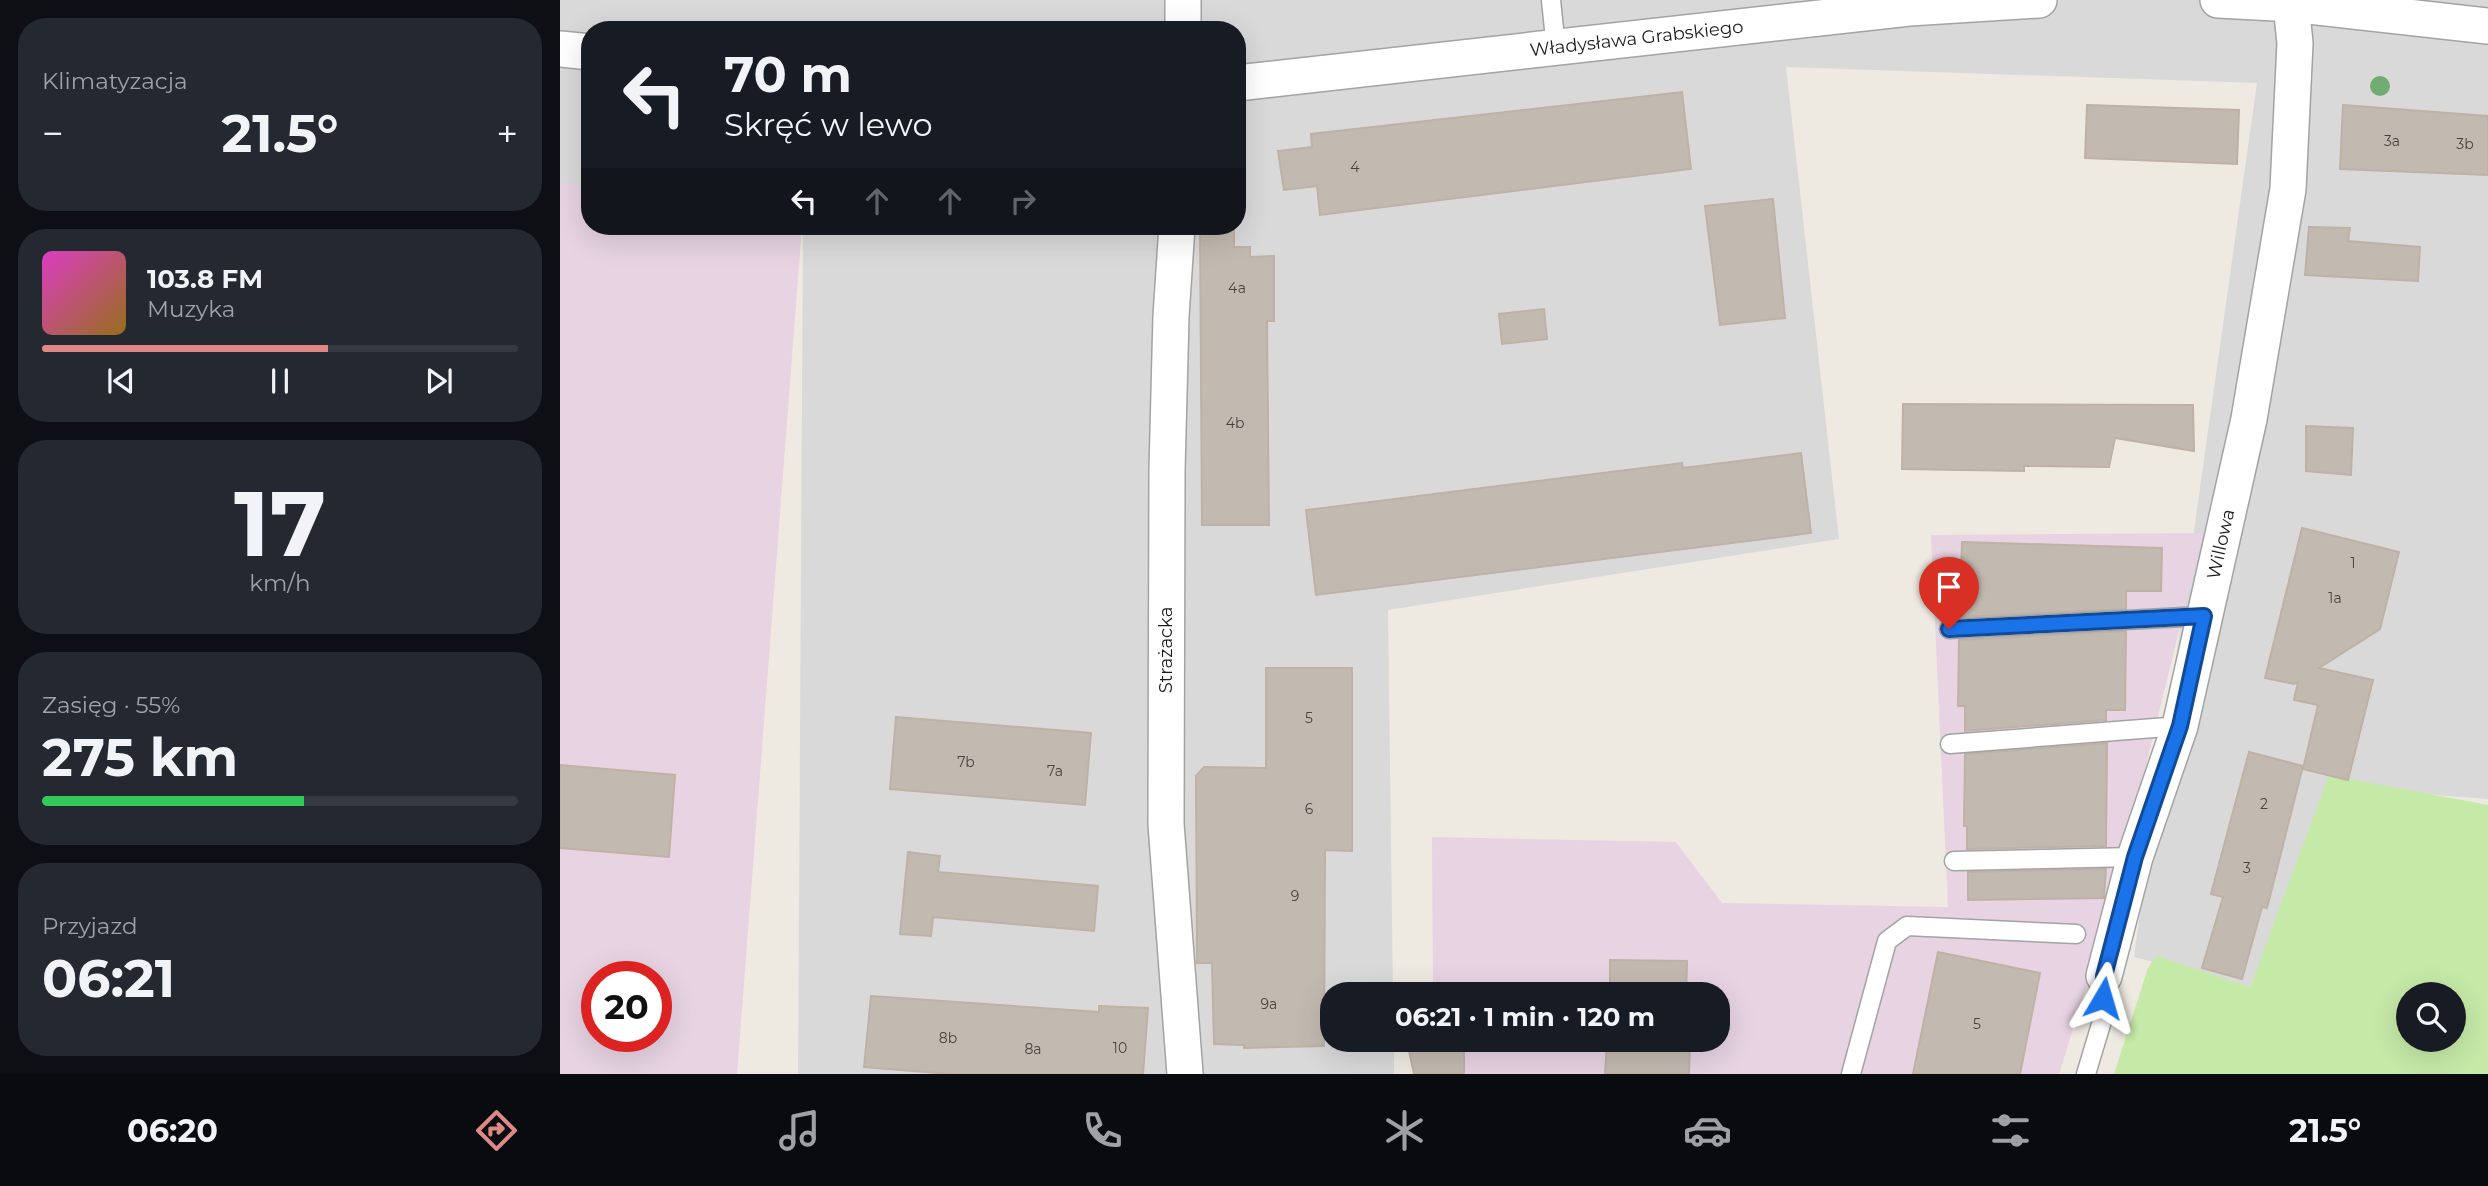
<!DOCTYPE html>
<html lang="pl">
<head>
<meta charset="utf-8">
<style>
  body { margin:0; font-family:Montserrat,sans-serif; background:#242831; color:#f1f3f6; height:100vh; display:flex; flex-direction:column; font-size:26px; white-space:nowrap }
  * { box-sizing:border-box; margin:0 }
  p { font-size:23px; color:#9ea1a6 }
  .icon { flex:none; width:38px; height:38px; fill:none; stroke:currentColor; stroke-width:2; stroke-linecap:round; stroke-linejoin:round }
  .map { position:relative; flex:1; overflow:hidden }
  .sheet { display:flex; flex-direction:column; gap:18px; padding:18px; background:#0d0f14; width:560px }
  .sheet>* { flex:none }
  .top-card { position:absolute; left:21px; top:21px; width:665px; height:214px; border-radius:28px; box-shadow:0 7px 28px #0002; background:#171b24; color:#f1f3f6; overflow:hidden }
  .tools { position:absolute; left:1836px; top:982px; display:grid; gap:14px }
  .tools a { display:grid; place-items:center; width:70px; height:70px; border-radius:50%; background:#171b24; box-shadow:0 7px 28px #0002; font-size:35px }
  .speed { position:absolute; left:21px; top:961px; display:flex; gap:14px; font-size:35px; font-weight:700; text-align:center }
  .speed>* { display:grid; place-content:center; width:91px; height:91px; border-radius:50%; background:#171b24; box-shadow:0 7px 28px #0002; line-height:1 }
  .speed .limit { border:10px solid #d22; background:#fff; color:#111 }
  .pin { position:absolute; display:grid; place-items:center; width:60px; height:60px; color:#fff; margin:-72px -30px; border-radius:50% 50% 50% 0; rotate:-45deg; box-shadow:0 0 7px #0007 }
  .pin .icon { rotate:45deg }
  .me { position:absolute; width:77px; margin:-38px; rotate:7deg; stroke-linejoin:round; filter:drop-shadow(0 0 5px #0008) }
  .turn { display:flex; align-items:center; gap:24px; height:147px; padding:0 28px; font-size:32px }
  .turn .icon { width:91px; height:91px; stroke-width:2.5 }
  .turn b { display:block; font-size:49px; line-height:60px }
  .lanes { display:flex; align-items:center; height:66px; padding:0 28px; background:#0003; justify-content:center; gap:35px; direction:ltr }
  .lanes .off { opacity:.35 }
  .big { font-size:52px; font-weight:700; line-height:1.1 }
  .sheet .widget { flex:1; display:flex; flex-direction:column; justify-content:center; gap:10px; min-width:0; padding:0 24px; border-radius:28px; background:#242831 }
  .sheet .dial { align-items:center; gap:0 }
  .dial b { font-size:91px; line-height:1 }
  .song { display:flex; align-items:center; gap:21px }
  .cover { width:84px; height:84px; border-radius:10px; background:linear-gradient(135deg,hsl(310 70% 55%),hsl(40 70% 35%)) }
  .played { height:7px; border-radius:4px; background:linear-gradient(90deg,#df8987 60%,#363941 60%) }
  .keys { display:flex; justify-content:space-around; direction:ltr }
  .heat { display:flex; justify-content:space-between; align-items:center; font-size:38px; direction:ltr }
  .charge { height:10px; border-radius:5px; background:linear-gradient(90deg,#34c759 55%,#363941 0) }
  .trip { position:absolute; left:760px; top:982px; width:410px; height:70px; border-radius:28px; background:#171b24; box-shadow:0 7px 28px #0002; font-weight:700; line-height:70px; text-align:center }
  .menu { display:flex; height:112px; justify-content:space-around; align-items:center; background:#090b0e; color:#9ea1a6 }
  .menu .icon { width:49px; height:49px }
  .menu .selected { color:#df8987 }
  .menu b { font-size:32px; color:#f1f3f6 }
  main { display:flex; flex:1; min-height:0 }
  .map>svg:first-child { display:block }
  .residential { fill:#dad9d9 }
  .industrial { fill:#e7d3e2; fill-rule:evenodd }
  .grass { fill:#c5e9a7; fill-rule:evenodd }
  .building { fill:#c2bab1; stroke:#bfb1a4; stroke-width:2 }
  .lines { fill:none; stroke-linecap:round; stroke-linejoin:round }
  .lane-casing { stroke:#a3a3a3; stroke-width:21 }
  .street-casing { stroke:#a3a3a3; stroke-width:38 }
  .lane { stroke:#fff; stroke-width:18 }
  .street { stroke:#fff; stroke-width:35 }
  .tree { fill:#71ac73 }
  .route-casing { stroke:#114b97; stroke-width:18 }
  .route { stroke:#1a73e8; stroke-width:12 }
  .labels { text-anchor:middle; stroke-width:6; stroke-linejoin:round; paint-order:stroke }
  .number-label { font-size:14px; fill:#464441 }
  .street-label { font-size:18px; fill:#1c1c1c; stroke:#fff }
</style>
</head>
<body>
<main>
<section class="sheet">
<div class="widget"><p>Klimatyzacja</p>
<div class="heat"><a>−</a><b class="big">21.5°</b><a>+</a></div>
</div>
<div class="widget">
<div class="song"><i class="cover"></i><div><b>103.8 FM</b><p>Muzyka</p></div></div>
<div class="played"></div>
<div class="keys"><svg class="icon" aria-label="previous" viewBox="0 0 24 24"><path d="M18 5L8 12l10 7zM5 5v14"/></svg><svg class="icon" aria-label="pause" viewBox="0 0 24 24"><path d="M8 5v14M16 5v14"/></svg><svg class="icon" aria-label="next" viewBox="0 0 24 24"><path d="M6 5l10 7-10 7zM19 5v14"/></svg></div>
</div>
<div class="widget dial"><b>17</b><p>km/h</p></div>
<div class="widget"><p>Zasięg · 55%</p><b class="big">275 km</b><div class="charge"></div></div>
<div class="widget"><p>Przyjazd</p><b class="big">06:21</b></div>
</section>
<div class="map">
<svg width="1928" height="1074" viewBox="0 0 1928 1074">
  <rect width="100%" height="100%" fill="#eeeae2"/>
  <path class="residential" d="M0,0H1928V799L1771,787L1690,987L1574,957L1697,83L1226,67L1279,539L828,610L833,994H772V1040H834V1074H238L243,226H677V30H30V189L0,186Z"/>
  <g class="industrial">
    <path d="M0,183L30,186V226H242L177,1074H0ZM37,976H96V1036H37Z"/>
    <path d="M1643,533L1551,908L1499,1074H854L848,1044L874,1043V1040H1157V994H873L872,837L1116,842L1162,903L1388,907L1371,535Z"/>
  </g>
  <path class="grass" d="M1769,775L1928,805V1074H1554L1588,968L1596,956L1690,987ZM1848,994H1894V1040H1848Z"/>
  <g class="building">
    <path d="M1122,92L1131,169L760,215L757,186L724,190L718,151L752,147L751,134Z"/>
    <path d="M1527,105L1679,110L1677,164L1525,158Z"/>
    <path d="M1783,105L1928,116V175L1780,169Z"/>
    <path d="M1213,199L1225,318L1160,325L1145,206Z"/>
    <path d="M640,226H674V247H690V257L714,256V321H707L709,525H642Z"/>
    <path d="M1749,227L1790,228L1788,241L1860,247L1858,281L1745,275Z"/>
    <path d="M984,309L987,339L942,344L939,314Z"/>
    <path d="M1343,404L1633,405L1634,451L1555,438L1549,467L1464,466V471L1342,469Z"/>
    <path d="M1746,426L1793,428L1791,475L1746,471Z"/>
    <path d="M1241,453L1251,533L756,595L746,510L1122,463L1123,468Z"/>
    <path d="M1742,528L1839,552L1820,629L1759,668L1813,680L1788,780L1743,769L1758,705L1734,700L1738,682L1734,684L1705,678Z"/>
    <path d="M1402,542L1602,548L1601,591H1566V609L1400,617Z"/>
    <path d="M1566,631L1565,710H1546V720L1405,731V706H1398L1399,640Z"/>
    <path d="M706,668H792V851L765,850L764,1046L684,1048V1045L654,1044L652,963H637L636,776L644,767L706,768Z"/>
    <path d="M336,717L531,733L525,805L330,789Z"/>
    <path d="M1547,743L1546,846L1407,849V826H1404L1405,754Z"/>
    <path d="M1689,752L1743,766L1707,908L1702,907L1682,979L1642,968L1663,897L1651,894Z"/>
    <path d="M0,765L115,775L109,857L0,848Z"/>
    <path d="M348,852L380,856L378,872L538,886L534,931L373,917L371,936L340,934Z"/>
    <path d="M1546,869L1544,898L1408,900V872Z"/>
    <path d="M1378,952L1480,973L1460,1074H1353Z"/>
    <path d="M1050,960L1127,961L1126,994H1050Z"/>
    <path d="M311,996L539,1012V1006L588,1008L583,1074H390L304,1067Z"/>
    <path d="M1047,1040H1125L1124,1042L1130,1043L1129,1074H1045Z"/>
    <path d="M904,1045V1074H854L848,1046Z"/>
  </g>
  <g class="lines">
    <defs>
      <g id="lane">
        <path d="M991,0L996,49"/>
        <path d="M1389,629L1644,616"/>
        <path d="M1390,744L1620,726"/>
        <path d="M1394,861L1575,857"/>
        <path d="M1291,1074L1327,941L1347,926L1516,934"/>
        <path d="M1526,1074L1542,1021L1544,976"/>
      </g>
      <g id="street">
        <path d="M623,0V30"/>
        <path d="M1658,0L1731,4L1928,26"/>
        <path d="M0,49L30,52"/>
        <path id="s1" d="M677,83L1349,8L1479,0"/>
        <path d="M617,226L611,316L607,470L606,824L625,1074"/>
        <path id="s2" d="M1544,976L1575,857L1620,726L1689,419L1728,189L1735,43L1731,4"/>
      </g>
    </defs>
    <use href="#lane" class="lane-casing"/>
    <use href="#street" class="street-casing"/>
    <use href="#lane" class="lane"/>
    <use href="#street" class="street"/>
  </g>
  <circle class="tree" cx="1820" cy="86" r="10"/>
  <g class="lines">
    <defs>
      <path id="route" d="M1389,629L1644,616L1620,726L1575,857L1544,976L1543,998"/>
    </defs>
    <use href="#route" class="route-casing"/>
    <use href="#route" class="route"/>
  </g>
  <g class="labels">
    <g class="number-label">
      <text x="1832" y="146">3a</text>
      <text x="1905" y="149">3b</text>
      <text x="795" y="172">4</text>
      <text x="677" y="293">4a</text>
      <text x="675" y="428">4b</text>
      <text x="1793" y="568">1</text>
      <text x="1775" y="603">1a</text>
      <text x="749" y="723">5</text>
      <text x="406" y="767">7b</text>
      <text x="495" y="776">7a</text>
      <text x="1704" y="809">2</text>
      <text x="749" y="814">6</text>
      <text x="1687" y="873">3</text>
      <text x="735" y="901">9</text>
      <text x="709" y="1009">9a</text>
      <text x="1417" y="1029">5</text>
      <text x="388" y="1043">8b</text>
      <text x="560" y="1053">10</text>
      <text x="473" y="1054">8a</text>
    </g>
    <g class="street-label">
      <text dy="6" stroke="none"><textPath href="#s1" startOffset="402">Władysława Grabskiego</textPath></text>
      <text dy="6" stroke="none"><textPath href="#s2" startOffset="448">Willowa</textPath></text>
      <text transform="translate(606 650) rotate(-90)" y="6">Strażacka</text>
    </g>
  </g>
</svg>
<div class="tools">
<a><svg class="icon" aria-label="search" viewBox="0 0 24 24"><circle cx="10" cy="10" r="6"/><path d="M15 15l6 6"/></svg></a>
</div>
<div class="speed"><div class="limit">20</div></div>
<div class="pin" style="left:1389px;top:629px;background:#d93025"><svg class="icon" aria-label="arrive" viewBox="0 0 24 24"><path d="M6 21V4h12l-3 4 3 4H6"/></svg></div>
<svg class="me" style="left:1543px;top:998px" viewBox="-20 -20 40 40"><path d="M0-17L14 15 0 8-14 15z" fill="#1a73e8" stroke="#fff" stroke-width="4"/></svg>
<div class="trip">06:21 · 1 min · 120 m</div>
<div class="top-card">
<div class="turn"><svg class="icon" aria-label="left" viewBox="0 0 24 24"><path d="M17 20v-9H6M10 6l-5 5 5 5"/></svg><div><b>70 m</b>Skręć w lewo</div></div>
<div class="lanes"><svg class="icon" aria-label="left" viewBox="0 0 24 24"><path d="M17 20v-9H6M10 6l-5 5 5 5"/></svg><svg class="icon off" aria-label="ahead" viewBox="0 0 24 24"><path d="M12 20V5M6 11l6-6 6 6"/></svg><svg class="icon off" aria-label="ahead" viewBox="0 0 24 24"><path d="M12 20V5M6 11l6-6 6 6"/></svg><svg class="icon off" aria-label="right" viewBox="0 0 24 24"><path d="M7 20v-9h11M14 6l5 5-5 5"/></svg></div>
</div>
</div>
</main>
<nav class="menu">
<b>06:20</b>
<svg class="icon selected" aria-label="directions" viewBox="0 0 24 24"><path d="M12 3l9 9-9 9-9-9zM9 14v-3h6M13 9l2 2-2 2"/></svg>
<svg class="icon" aria-label="music" viewBox="0 0 24 24"><path d="M9 18V5l10-2v13"/><circle cx="6" cy="18" r="3"/><circle cx="16" cy="16" r="3"/></svg>
<svg class="icon" aria-label="phone" viewBox="0 0 24 24"><path d="M5 4h4l2 5-3 2q2 4 5 5l2-3 5 2v4C11 20 4 13 5 4z"/></svg>
<svg class="icon" aria-label="climate" viewBox="0 0 24 24"><path d="M12 3v18M4 7l16 10M4 17L20 7"/></svg>
<svg class="icon" aria-label="car" viewBox="0 0 24 24"><path d="M5 17H2v-5l4-1 3-4h7l3 4 3 1v5h-3M9 17h6M6 11h13"/><circle cx="7" cy="17" r="2"/><circle cx="17" cy="17" r="2"/></svg>
<svg class="icon" aria-label="filters" viewBox="0 0 24 24"><path d="M4 7h16M4 17h16"/><circle cx="9" cy="7" r="2"/><circle cx="15" cy="17" r="2"/></svg>
<b>21.5°</b>
</nav>
</body>
</html>
